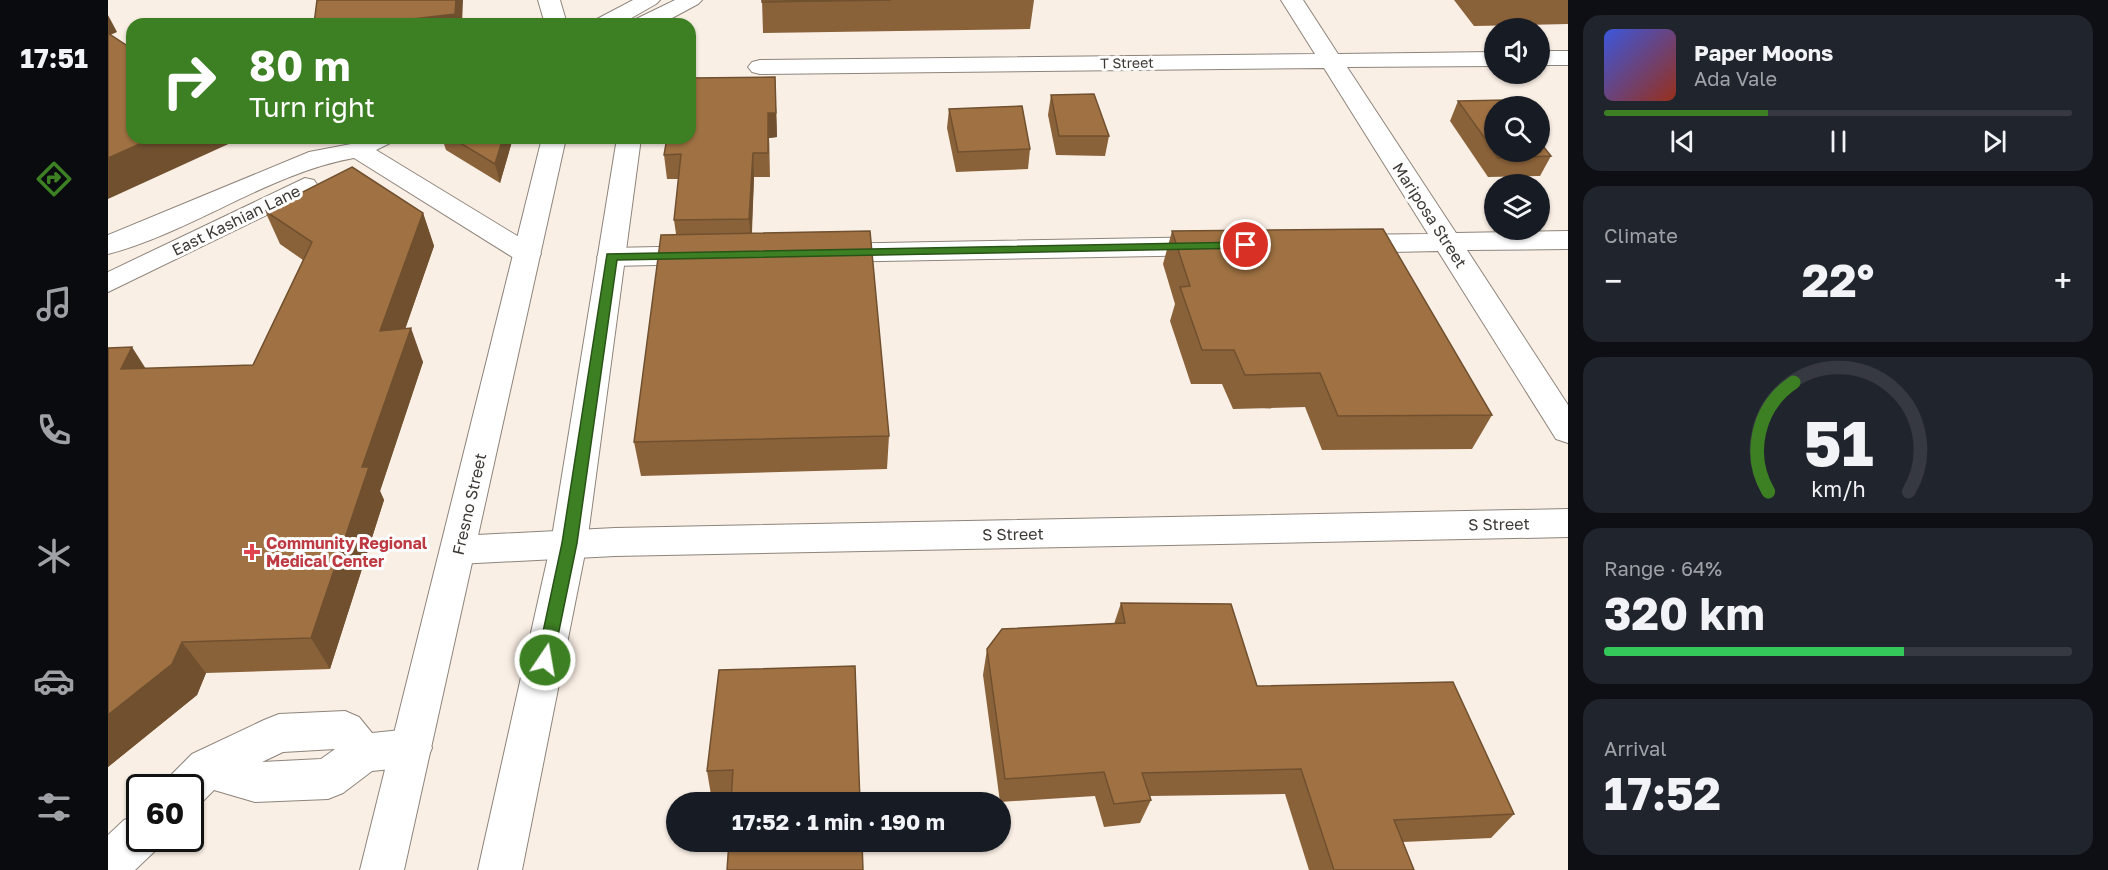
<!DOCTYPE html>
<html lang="en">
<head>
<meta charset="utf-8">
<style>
  body { margin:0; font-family:"Golos Text",sans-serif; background:#20242c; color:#f1f3f6; height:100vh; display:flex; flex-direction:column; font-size:22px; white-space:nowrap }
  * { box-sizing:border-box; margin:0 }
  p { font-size:20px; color:#9ea1a6 }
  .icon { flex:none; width:33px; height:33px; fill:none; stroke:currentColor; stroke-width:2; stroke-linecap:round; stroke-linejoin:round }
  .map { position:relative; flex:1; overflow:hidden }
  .details { display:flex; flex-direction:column; gap:15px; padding:15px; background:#0d0f14; width:540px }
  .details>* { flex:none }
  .guide { position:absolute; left:18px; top:18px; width:570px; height:126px; border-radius:18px; box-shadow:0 2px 4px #0004; background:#3d8023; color:#fff; overflow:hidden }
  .tools { position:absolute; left:1376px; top:18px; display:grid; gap:12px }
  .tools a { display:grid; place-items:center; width:66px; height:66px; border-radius:50%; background:#171b24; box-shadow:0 2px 4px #0004; font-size:30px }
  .speed { position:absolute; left:18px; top:774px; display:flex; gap:12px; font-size:30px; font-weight:700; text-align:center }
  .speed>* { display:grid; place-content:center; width:78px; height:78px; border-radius:50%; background:#171b24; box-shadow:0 2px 4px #0004; line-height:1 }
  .speed .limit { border:3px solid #111; border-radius:9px; background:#fff; color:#111 }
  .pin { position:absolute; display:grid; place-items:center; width:51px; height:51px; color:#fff; margin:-26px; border:3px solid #fff; border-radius:50%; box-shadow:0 2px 6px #0007 }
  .me { position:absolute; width:66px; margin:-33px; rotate:12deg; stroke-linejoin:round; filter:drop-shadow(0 0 4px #0008) }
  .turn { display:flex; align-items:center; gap:21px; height:126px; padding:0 24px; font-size:27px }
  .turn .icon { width:78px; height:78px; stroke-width:2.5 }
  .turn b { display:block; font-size:42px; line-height:51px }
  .big { font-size:45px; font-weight:700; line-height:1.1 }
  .details .card { flex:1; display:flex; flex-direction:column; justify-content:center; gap:9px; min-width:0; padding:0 21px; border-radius:18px; background:#20242c }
  .details .dial { align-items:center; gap:0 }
  .dial svg { height:156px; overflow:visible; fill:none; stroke:#363941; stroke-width:7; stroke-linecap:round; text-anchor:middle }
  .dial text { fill:#f1f3f6; stroke:none }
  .song { display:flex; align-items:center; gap:18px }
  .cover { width:72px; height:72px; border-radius:9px; background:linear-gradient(135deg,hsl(230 70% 55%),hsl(10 70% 35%)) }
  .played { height:6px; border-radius:3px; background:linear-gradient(90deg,#3d8023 35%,#363941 35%) }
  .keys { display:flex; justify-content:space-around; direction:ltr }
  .heat { display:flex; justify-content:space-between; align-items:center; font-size:33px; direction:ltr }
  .charge { height:9px; border-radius:4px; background:linear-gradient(90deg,#34c759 64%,#363941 0) }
  .trip { position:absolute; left:558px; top:792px; width:345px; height:60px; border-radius:30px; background:#171b24; box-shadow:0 2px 4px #0004; font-weight:700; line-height:60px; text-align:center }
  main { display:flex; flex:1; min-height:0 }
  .tab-bar { display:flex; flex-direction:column; width:108px; justify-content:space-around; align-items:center; background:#090b0e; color:#9ea1a6 }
  .tab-bar .icon { width:42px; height:42px }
  .tab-bar .on { color:#3d8023 }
  .tab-bar b { font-size:27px; color:#f1f3f6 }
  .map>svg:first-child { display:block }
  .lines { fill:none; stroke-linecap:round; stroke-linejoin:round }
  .minor-casing { stroke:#8e847b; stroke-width:2 }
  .major-casing { stroke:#8e847b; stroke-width:2 }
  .minor { fill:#fff; fill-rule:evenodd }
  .major { fill:#fff; fill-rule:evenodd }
  .wall { fill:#8a623a }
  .shaded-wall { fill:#70502f }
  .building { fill:#a07243; stroke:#70502f; stroke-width:1.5 }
  .route { fill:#3d8023; stroke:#285317; stroke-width:1.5 }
  .health-dot { fill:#e0444e; stroke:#fefefe; stroke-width:2 }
  .labels { text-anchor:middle; stroke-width:6; stroke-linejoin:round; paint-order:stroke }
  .far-street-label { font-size:14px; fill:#3c3834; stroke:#fefefe }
  .street-label { font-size:16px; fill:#3c3834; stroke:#fefefe }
  .health-label { font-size:16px; font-weight:bold; fill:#be3a42; stroke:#fefefe; text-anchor:start }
</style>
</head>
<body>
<main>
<nav class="tab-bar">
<b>17:51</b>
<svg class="icon on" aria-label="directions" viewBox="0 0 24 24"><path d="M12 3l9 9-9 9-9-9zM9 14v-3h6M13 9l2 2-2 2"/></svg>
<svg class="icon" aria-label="music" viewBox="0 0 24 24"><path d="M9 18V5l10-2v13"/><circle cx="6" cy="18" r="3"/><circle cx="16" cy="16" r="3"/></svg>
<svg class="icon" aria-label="phone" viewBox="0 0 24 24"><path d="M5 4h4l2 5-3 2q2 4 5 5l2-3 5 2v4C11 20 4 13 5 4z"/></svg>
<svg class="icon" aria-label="climate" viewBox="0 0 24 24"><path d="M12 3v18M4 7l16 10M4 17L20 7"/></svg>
<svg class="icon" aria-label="car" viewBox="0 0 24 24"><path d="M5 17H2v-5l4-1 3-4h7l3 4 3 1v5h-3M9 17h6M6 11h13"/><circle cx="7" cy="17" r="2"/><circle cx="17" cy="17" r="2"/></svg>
<svg class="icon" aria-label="filters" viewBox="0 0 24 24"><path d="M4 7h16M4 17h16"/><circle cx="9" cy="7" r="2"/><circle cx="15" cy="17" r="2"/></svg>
</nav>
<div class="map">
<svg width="1460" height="870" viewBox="0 0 1460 870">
  <rect width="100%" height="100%" fill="#faefe5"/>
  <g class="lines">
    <defs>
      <g id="minor">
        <path d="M1173,0H1195L1230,54L1386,52V66L1239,67L1348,233L1460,231V249L1359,250L1460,405V443L1448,439L1330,251L1237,253L1227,250L1223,244L1227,238L1237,235L1320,234L1216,68L652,74L644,72L640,67L644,62L652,60L1207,54Z"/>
        <rect x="1431" y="51" width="29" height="14"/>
        <path d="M254,138H285L282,143L268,150L429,248L433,254L429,260L419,263L409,260L246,158C161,173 84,232 0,254V235L201,152L243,144Z"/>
        <path d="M197,178L206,180L210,186L206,192L0,292V272Z"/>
        <path d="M1105,237L1115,240L1119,246L1115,252L1105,255L718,262L708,259L704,253L708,247L718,244Z"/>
        <path d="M595,246L605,249L609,255L605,261L595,264L503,266L493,263L489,257L493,251L503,248Z"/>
        <path d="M1460,509V537L507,556L350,564L337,560L332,550L337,540L350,536L507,528Z"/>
        <path d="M237,711L251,717L264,733L303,729L318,735L324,748L318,761L303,767L264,771L235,793L220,799L147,802L106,790L94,802L82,807V788H58L64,774L84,754L156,720L171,714ZM227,749L213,759L154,762L175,752Z"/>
        <path d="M32,814V838H52L48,850L27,870H0V835L16,820Z"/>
      </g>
      <g id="major">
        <path d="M430,0H452L459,24H437Z"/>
        <path d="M525,0H552L548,4L513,24H486L489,19Z"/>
        <path d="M567,0H594L590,4L553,24H525L528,19Z"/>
        <path d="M434,138H458L296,870H252Z"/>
        <path d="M509,138H533L479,543L414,870H370L443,543Z"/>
      </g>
    </defs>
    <use href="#minor" class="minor-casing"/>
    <use href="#major" class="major-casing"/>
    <use href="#minor" class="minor"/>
    <use href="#major" class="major"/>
  </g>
  <g class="wall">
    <path d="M654,0H926L922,29L655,33Z"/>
    <path d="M1346,0H1460V24L1366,26Z"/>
    <path d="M667,77L669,137L661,138L662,177H646L644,233L781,436L779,469L533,476L526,442L568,234L566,220L571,179H559L556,155Z"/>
    <path d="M943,95L1001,136L997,156L948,155L940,115Z"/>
    <path d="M1350,101L1443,156L1432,176L1380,177L1342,121Z"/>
    <path d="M841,109L922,149L920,169L848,172L839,128Z"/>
    <path d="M334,138H405L392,183L338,150Z"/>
    <path d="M157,211L315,213L326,246L297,329L315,362L272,491L276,500L222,669L98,673L89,695L0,767V348L37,369L145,365L195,260L172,244Z"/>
    <path d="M1064,231L1384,415L1364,449L1214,450L1197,407L1125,409L1114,384H1083L1062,321L1067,304L1055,264Z"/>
    <path d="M1013,603L1149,686L1406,814L1383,838L1295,842L1306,870H1201L1177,794L1042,796L1043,800L1032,823L996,827L987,796L892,802L875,675L879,649L1006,624Z"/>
    <path d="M747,666L623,794L603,795L599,771Z"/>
  </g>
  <g class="shaded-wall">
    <path d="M348,0H355L354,24H262Z"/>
    <path d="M0,15L9,32L0,36Z"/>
    <path d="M667,77L669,137L661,138L662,177L660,113Z"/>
    <path d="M45,138H125L127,141L0,199V158Z"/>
    <path d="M395,138H405L392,183L387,164Z"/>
    <path d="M645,153L646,177L643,243L641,219Z"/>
    <path d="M315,213L326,246L285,364L272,331Z"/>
    <path d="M303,328L315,362L272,491L276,500L222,669L203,638L254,467Z"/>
    <path d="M24,347L45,380L13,369Z"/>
    <path d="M74,642L98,673L89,695L0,767V715Z"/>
  </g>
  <g class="building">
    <path d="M209,0H348L347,14L262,24H206Z"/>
    <path d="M654,0H783L654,2Z"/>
    <path d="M0,33L24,49V138H45L0,158Z"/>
    <path d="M667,77L668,113H660V153H645L641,219L566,220L573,154L556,155L559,138H582V78Z"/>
    <path d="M986,94L1001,136H951L943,95Z"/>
    <path d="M1399,100L1404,106H1386V151L1350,101Z"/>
    <path d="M914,106L922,149L850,152L841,109Z"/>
    <path d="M344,138H395L387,164Z"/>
    <path d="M1431,141L1443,156L1390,158L1386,152H1431Z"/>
    <path d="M244,167L315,213L272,331L303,328L254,467H261L203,638L74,642L64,664L0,715V348L24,347L13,369L145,365L204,242L157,211Z"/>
    <path d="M1275,229L1384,415L1230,416L1212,373L1137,375L1126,350H1094L1072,287L1082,286L1064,231Z"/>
    <path d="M762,231L781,436L526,442L553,235Z"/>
    <path d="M1013,603L1123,604L1149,686L1345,682L1406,814L1286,820L1306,870H1226L1193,769L1034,773L1043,800L1006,804L996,772L897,779L879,649L894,629L1017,623Z"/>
    <path d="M747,666L752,802H623L625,770L599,771L611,670Z"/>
    <path d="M621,842H754L755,870H619Z"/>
  </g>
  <path class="route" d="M1138,242L1144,245L1142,248L509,260L469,543L445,660L442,665H431L429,660L454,543L499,254Z"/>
  <path class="health-dot" d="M141 543h6v6h6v6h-6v6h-6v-6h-6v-6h6z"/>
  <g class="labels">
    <g class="far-street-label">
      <text transform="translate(1019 63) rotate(-1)" y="5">T Street</text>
    </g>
    <g class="street-label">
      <text transform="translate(1322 215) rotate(57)" y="6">Mariposa Street</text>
      <text transform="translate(128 220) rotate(-26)" y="6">East Kashian Lane</text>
      <text transform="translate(361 504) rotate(-77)" y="6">Fresno Street</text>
      <text transform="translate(1391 524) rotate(-1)" y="6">S Street</text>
      <text transform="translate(905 534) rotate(-1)" y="6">S Street</text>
    </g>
    <g class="health-label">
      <text x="158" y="549">Community Regional<tspan x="158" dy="18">Medical Center</tspan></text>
    </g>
  </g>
</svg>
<div class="tools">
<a><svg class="icon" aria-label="sound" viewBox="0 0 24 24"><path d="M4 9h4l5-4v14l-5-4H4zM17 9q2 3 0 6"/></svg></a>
<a><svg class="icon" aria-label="search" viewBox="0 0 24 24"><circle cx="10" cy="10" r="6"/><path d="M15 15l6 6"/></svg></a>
<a><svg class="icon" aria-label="layers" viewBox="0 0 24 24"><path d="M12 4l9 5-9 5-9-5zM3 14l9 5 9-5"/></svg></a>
</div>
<div class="speed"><div class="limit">60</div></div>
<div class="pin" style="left:1138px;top:245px;background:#d93025"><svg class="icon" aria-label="arrive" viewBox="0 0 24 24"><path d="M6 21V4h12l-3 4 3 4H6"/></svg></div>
<svg class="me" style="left:437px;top:660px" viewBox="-20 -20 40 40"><circle r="17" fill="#3d8023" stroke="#fff" stroke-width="3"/><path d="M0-11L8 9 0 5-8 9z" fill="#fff"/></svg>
<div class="trip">17:52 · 1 min · 190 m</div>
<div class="guide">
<div class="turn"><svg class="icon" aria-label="right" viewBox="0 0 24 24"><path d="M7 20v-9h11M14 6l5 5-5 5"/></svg><div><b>80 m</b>Turn right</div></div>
</div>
</div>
<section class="details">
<div class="card">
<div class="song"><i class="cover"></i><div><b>Paper Moons</b><p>Ada Vale</p></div></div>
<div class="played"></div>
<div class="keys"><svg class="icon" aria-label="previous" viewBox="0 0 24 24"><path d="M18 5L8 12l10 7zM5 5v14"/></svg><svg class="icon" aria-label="pause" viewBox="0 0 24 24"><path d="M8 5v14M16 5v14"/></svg><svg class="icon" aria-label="next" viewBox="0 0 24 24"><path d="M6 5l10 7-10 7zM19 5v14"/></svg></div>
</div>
<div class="card"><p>Climate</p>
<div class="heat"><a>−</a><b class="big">22°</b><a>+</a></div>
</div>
<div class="card dial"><svg viewBox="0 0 100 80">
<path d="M14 69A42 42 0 1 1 86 69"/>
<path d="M14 69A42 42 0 0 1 27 13" stroke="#3d8023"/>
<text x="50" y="56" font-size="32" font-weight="700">51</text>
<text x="50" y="72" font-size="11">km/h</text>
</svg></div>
<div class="card"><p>Range · 64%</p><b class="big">320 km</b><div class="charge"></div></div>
<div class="card"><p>Arrival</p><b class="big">17:52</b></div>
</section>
</main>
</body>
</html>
